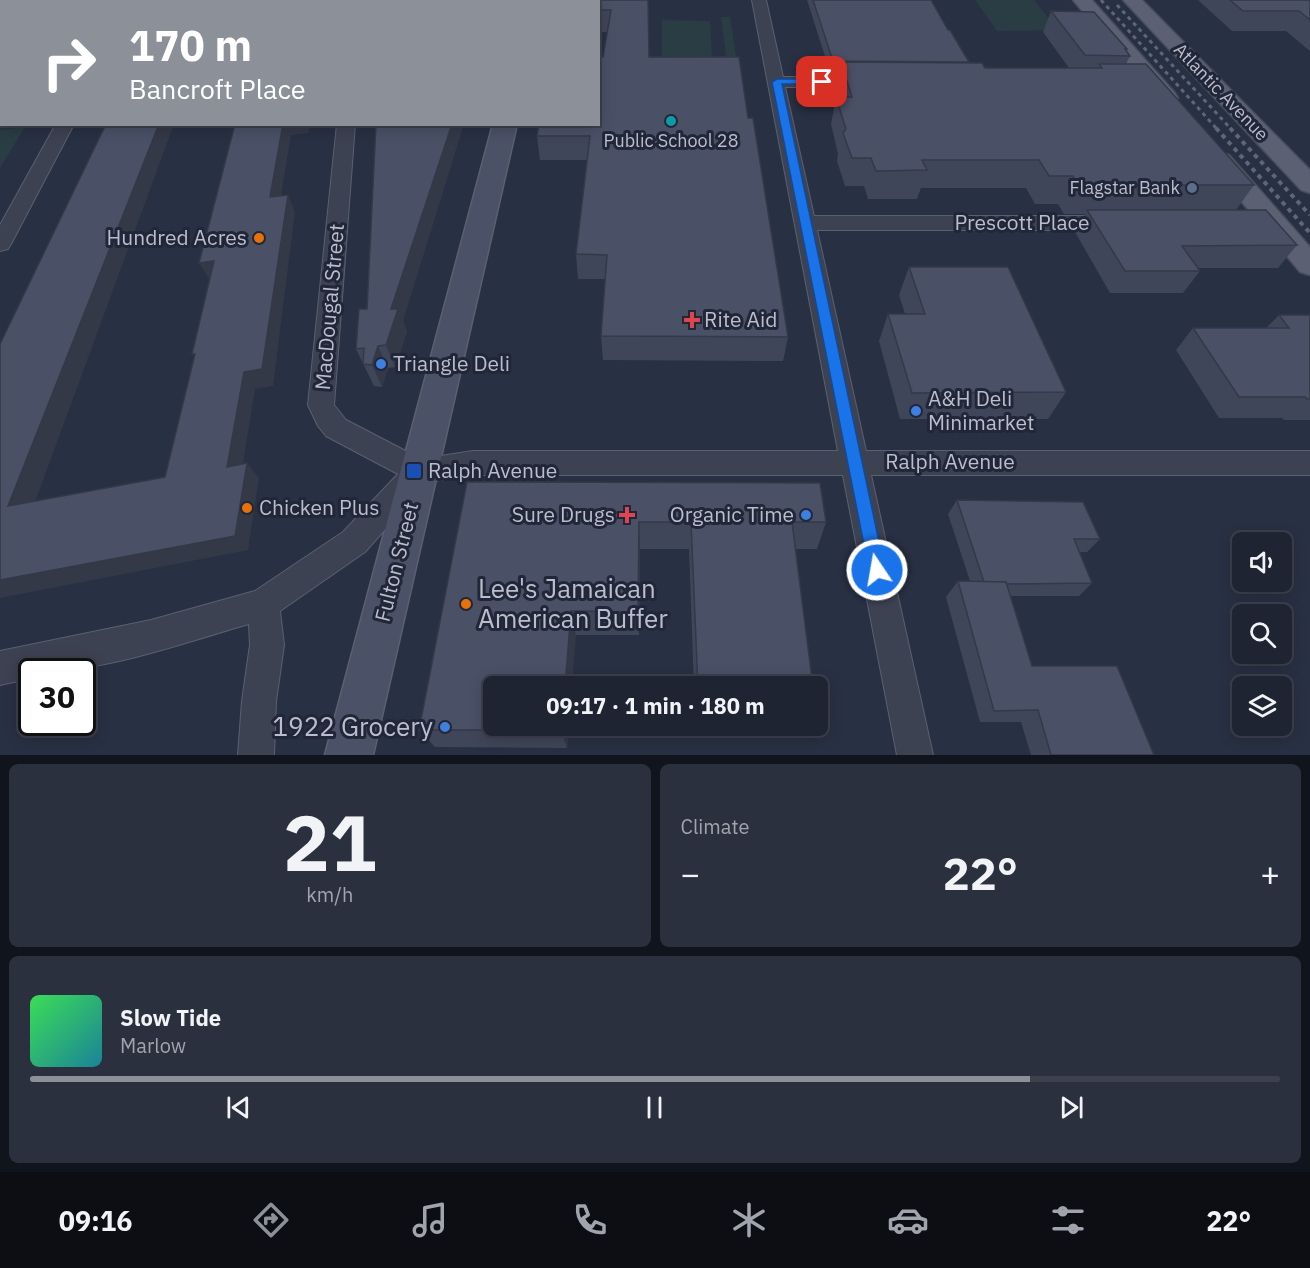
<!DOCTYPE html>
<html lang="en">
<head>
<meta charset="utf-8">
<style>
  body { margin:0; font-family:"IBM Plex Sans",sans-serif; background:#2b303e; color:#f1f3f6; height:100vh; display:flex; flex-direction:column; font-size:22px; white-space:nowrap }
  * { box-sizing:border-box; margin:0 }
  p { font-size:20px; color:#a1a4ac }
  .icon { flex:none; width:33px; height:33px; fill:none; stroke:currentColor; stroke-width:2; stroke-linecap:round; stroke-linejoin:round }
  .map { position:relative; height:755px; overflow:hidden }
  .panel { display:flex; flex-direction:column; gap:9px; padding:9px; background:#10141c; flex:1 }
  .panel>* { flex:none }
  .banner { position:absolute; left:0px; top:0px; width:600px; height:126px; box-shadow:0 3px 15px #0003,0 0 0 2px #3c414d; background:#8c9099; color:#fff; overflow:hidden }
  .fabs { position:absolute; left:1232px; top:532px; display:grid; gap:12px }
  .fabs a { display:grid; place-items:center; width:60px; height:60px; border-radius:9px; background:#1e2432; box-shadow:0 3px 15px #0003,0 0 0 2px #3c414d; font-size:30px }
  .speed { position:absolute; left:18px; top:658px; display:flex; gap:12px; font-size:30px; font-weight:700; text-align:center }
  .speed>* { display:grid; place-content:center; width:78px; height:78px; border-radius:50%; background:#1e2432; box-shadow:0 3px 15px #0003,0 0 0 2px #3c414d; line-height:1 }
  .speed .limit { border:3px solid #111; border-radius:9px; background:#fff; color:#111 }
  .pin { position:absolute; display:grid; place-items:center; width:51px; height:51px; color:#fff; margin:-26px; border-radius:12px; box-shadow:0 3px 9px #0006 }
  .me { position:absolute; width:66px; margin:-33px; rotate:348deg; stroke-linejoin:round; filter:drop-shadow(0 0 4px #0008) }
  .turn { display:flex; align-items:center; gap:21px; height:126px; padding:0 30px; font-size:27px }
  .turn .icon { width:78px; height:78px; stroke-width:2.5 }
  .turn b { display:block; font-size:42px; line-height:51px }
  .big { font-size:45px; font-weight:800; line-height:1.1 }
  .panel .card { flex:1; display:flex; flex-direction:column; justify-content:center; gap:9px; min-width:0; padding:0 21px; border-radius:9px; background:#2b303e }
  .panel .dial { align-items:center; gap:0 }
  .dial b { font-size:78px; line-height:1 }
  .song { display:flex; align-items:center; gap:18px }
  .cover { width:72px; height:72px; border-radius:9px; background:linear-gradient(135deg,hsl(130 70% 55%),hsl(190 70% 35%)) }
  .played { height:6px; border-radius:3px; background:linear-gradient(90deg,#8c9099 80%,#3c414d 80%) }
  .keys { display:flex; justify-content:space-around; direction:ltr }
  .heat { display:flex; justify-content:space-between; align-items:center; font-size:33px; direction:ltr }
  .panel .tiles { flex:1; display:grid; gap:9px; grid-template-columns:1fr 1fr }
  .card:last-child { grid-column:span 2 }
  .trip { position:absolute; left:483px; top:676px; width:345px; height:60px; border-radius:9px; background:#1e2432; box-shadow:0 3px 15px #0003,0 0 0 2px #3c414d; font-weight:800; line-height:60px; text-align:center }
  .tab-bar { display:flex; height:96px; justify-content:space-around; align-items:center; background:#0c0e14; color:#a1a4ac }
  .tab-bar .icon { width:42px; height:42px }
  .tab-bar .active { color:#8c9099 }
  .tab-bar b { font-size:27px; color:#f1f3f6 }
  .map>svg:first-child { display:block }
  .green { fill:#2a3d44 }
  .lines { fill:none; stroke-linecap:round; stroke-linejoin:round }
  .minor-casing { stroke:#5b6070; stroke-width:2 }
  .secondary-casing { stroke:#5b6070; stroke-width:3 }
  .primary-casing { stroke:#464b5c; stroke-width:3 }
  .minor { fill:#3d4253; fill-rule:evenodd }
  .secondary { fill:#4b5166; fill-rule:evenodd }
  .primary { fill:#5b6172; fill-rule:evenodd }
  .rail-far1 { stroke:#5f6679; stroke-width:3; stroke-dasharray:4 4; stroke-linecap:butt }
  .rail { stroke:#5f6679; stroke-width:4; stroke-dasharray:4.5 4.5; stroke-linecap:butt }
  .wall { fill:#404659 }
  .shaded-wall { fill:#343948 }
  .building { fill:#4a5167; stroke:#343948; stroke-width:1.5 }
  .route { fill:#1a73e8; stroke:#114b97; stroke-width:1.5 }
  .culture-dot { fill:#0f9aa8; stroke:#212738; stroke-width:2 }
  .service-dot { fill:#5c6f8a; stroke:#212738; stroke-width:2 }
  .food-dot { fill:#e8710a; stroke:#212738; stroke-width:2 }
  .health-dot { fill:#e0444e; stroke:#212738; stroke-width:2 }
  .shop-dot { fill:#3f7fe0; stroke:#212738; stroke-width:2 }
  .transit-dot { fill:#1a4fb4; stroke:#212738; stroke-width:2 }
  .labels { text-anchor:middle; stroke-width:6; stroke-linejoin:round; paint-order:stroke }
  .far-street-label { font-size:18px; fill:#babecc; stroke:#212738 }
  .far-poi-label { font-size:18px; fill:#babecc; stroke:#212738 }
  .street-label { font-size:21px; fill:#babecc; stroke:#212738 }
  .poi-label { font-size:21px; fill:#babecc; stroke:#212738; text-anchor:start }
  .near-poi-label { font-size:26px; fill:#babecc; stroke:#212738; text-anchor:start }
</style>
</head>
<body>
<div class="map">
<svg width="1310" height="755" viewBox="0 0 1310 755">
  <rect width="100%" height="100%" fill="#283043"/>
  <g class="green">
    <path d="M975,0H1034L1058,30L997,31Z"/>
    <path d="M721,17H730L737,63H727Z"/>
    <path d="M662,20L710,21L712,57L662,56Z"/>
    <path d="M25,127L0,168V130Z"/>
  </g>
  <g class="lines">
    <defs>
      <g id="minor">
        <path d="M126,0H140L125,2Z"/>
        <rect x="350" y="0" width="14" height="2"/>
        <path d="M752,0H766L783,77H869L877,82L869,87H785L814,216H1114L1121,218L1124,223L1121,228L1114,230H817L866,451H1310V475H871L933,755H897L843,475H473L427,482L365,552L280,611L284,645L276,701L274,755H238L242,701L250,645L249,624C179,644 105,672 32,672V678L0,685V651L151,620L255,591L343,532L398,474L326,436L318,426L308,405L337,124H355L334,405L346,420L421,459L473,451H838Z"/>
        <path d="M56,124H74L11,244L8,249L0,251V225Z"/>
      </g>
      <g id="secondary">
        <path d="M527,0H545L526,2Z"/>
        <path d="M493,124H517L373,755H325Z"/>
      </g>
      <g id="primary">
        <path d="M1073,0H1092L1175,93L1178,98L1175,103L1167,105L1159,103Z"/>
        <path d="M1123,0H1142L1310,170V193L1301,190Z"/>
        <path d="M1220,153L1229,155L1310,247V275L1300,272L1211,165L1208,160L1211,155Z"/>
      </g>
    </defs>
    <use href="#minor" class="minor-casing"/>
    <use href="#secondary" class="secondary-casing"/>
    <use href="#primary" class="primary-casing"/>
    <use href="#minor" class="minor"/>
    <use href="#secondary" class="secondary"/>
    <use href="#primary" class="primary"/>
    <g class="rail-far1">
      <path d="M1101,0L1217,129"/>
      <path d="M1117,5L1231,129"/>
    </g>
    <g class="rail">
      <path d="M1216,128L1310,233"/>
      <path d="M1230,128L1310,215"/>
    </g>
  </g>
  <g class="wall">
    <path d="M648,0L649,57L748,118L788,337L783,361L603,360L601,336L605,279H578L576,254L587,160H540L537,136L603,57L607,32H598V2Z"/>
    <path d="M807,0H931L948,30L969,62V63L985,68H1069L1043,32L1051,11L1127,49L1126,50L1130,56L1126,64L1254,185L1236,210L1297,245L1278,268H1198L1200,271L1183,293H1110L1075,232L1085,214H1064L1058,204H1035L1026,188H921L917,199H868L864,186H845L837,161L838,154L831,124L836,97H837L835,90L838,75H831Z"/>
    <path d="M1198,0H1310V51L1286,31H1232Z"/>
    <path d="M909,267L1066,392L1048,419H900L879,341L888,314H905L899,295Z"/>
    <path d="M1279,315H1310V420H1284L1282,418H1219L1176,350L1193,328H1266Z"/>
    <path d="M403,321L407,331L395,367L388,368L382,387L374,386L356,349Z"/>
    <path d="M467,482L826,522L817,549H795L813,687H694L689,549H640L639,635H576L494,726H569L567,748L435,747L419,730Z"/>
    <path d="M957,500L1100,539L1087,552H1079L1092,583L1079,596H1010L1032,666L1154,755H1031L1021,722H980L946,597L958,581H970L948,514Z"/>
    <path d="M696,726H811L806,734H696Z"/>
  </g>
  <g class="shaded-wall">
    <path d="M77,0H87L86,2H76Z"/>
    <path d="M494,0H502L503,2H493Z"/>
    <path d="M2,111V124H5L3,128H0V113Z"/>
    <path d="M159,124H174L28,521L8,506Z"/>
    <path d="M283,124H310L308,133L291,135L278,214L270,197Z"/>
    <path d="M452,124H464L403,321L407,331L395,367L386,345L391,309Z"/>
    <path d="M288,195L295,212L273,386L255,389L240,482L227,467L244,372Z"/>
    <path d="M214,261L210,280L199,263Z"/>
    <path d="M378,346L388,368L382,387L372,365Z"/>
    <path d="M247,463L259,478L248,550L0,598V580Z"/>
    <path d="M639,522L640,549L639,635L638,612Z"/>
    <path d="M571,611L576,635L572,687H565Z"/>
    <path d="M561,726H569L567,748L561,730Z"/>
  </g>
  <g class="building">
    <path d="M35,0H77L76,2H34Z"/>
    <path d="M147,0H321V2H146Z"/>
    <path d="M382,0H494L493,2H382Z"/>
    <path d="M564,0H648L649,57H739L748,118H753L788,337L601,336L607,255L576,254L590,136H537L539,124H598V57H603L611,10H598V2H564Z"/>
    <path d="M813,0H931L948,30H950L969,62L833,61Z"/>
    <path d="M1230,0H1310V20L1299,11H1243Z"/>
    <path d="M1051,11L1094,12L1127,49H1125L1130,56L1085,55Z"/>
    <path d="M2,45V111L0,113V46Z"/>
    <path d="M841,62L982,63L985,68H1102L1099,64H1146L1254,185H1079L1073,176H1049L1039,160H922L927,170L876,171L871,158H852L843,133L846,129L836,97H852Z"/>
    <path d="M106,124H159L8,506L165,477L195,354H192L214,261L199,263L235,124H283L270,197L288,195L262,369L244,372L227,467L247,463L235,536L0,580V344Z"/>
    <path d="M376,124H452L391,309H398L386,345L378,346L372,365L363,364L364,348L356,349L359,309H367Z"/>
    <path d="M1087,210H1266L1297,245L1182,246L1200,271H1125Z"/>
    <path d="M909,267H1008L1066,392L912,393L888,314H925Z"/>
    <path d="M1279,315H1310V399H1307L1305,397H1239L1193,328H1289Z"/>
    <path d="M467,482L820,483L826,522H792L813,687H698L691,522H639L638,612L571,611L565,687H494V726H561V730H419Z"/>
    <path d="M957,500L1083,502L1100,539H1074L1092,583L1007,584L1006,582H984Z"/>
    <path d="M958,581L1006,582L1032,666H1117L1154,755H1051L1038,710L994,711Z"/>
  </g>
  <path class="route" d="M822,79L826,82L825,84H782L885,570L883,575L877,577L871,575L869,570L772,82L777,79Z"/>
  <circle class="culture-dot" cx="671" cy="121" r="6"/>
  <circle class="service-dot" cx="1192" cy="188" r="6"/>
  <g class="food-dot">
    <circle cx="259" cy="238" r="6"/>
    <circle cx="247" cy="508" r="6"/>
    <circle cx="466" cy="604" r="6"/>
  </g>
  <g class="health-dot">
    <path d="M689 311h6v6h6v6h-6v6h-6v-6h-6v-6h6z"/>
    <path d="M624 506h6v6h6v6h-6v6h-6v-6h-6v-6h6z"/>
  </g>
  <g class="shop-dot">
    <circle cx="381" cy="364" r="6"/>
    <circle cx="916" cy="411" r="6"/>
    <circle cx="806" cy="515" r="6"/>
    <circle cx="445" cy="727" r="6"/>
  </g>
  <rect class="transit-dot" x="406" y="463" width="16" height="16" rx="3"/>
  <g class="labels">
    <g class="far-street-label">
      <text transform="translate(1221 92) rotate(46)" y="6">Atlantic Avenue</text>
    </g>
    <g class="far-poi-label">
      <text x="671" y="147">Public School 28</text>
      <text x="1180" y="194" text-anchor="end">Flagstar Bank</text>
    </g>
    <g class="street-label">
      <text x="1022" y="230">Prescott Place</text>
      <text transform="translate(330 307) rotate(-85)" y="7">MacDougal Street</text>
      <text x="950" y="469">Ralph Avenue</text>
      <text transform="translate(397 562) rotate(-76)" y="7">Fulton Street</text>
    </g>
    <g class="poi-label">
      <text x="247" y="245" text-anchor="end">Hundred Acres</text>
      <text x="704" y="327">Rite Aid</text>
      <text x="393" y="371">Triangle Deli</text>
      <text x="928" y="406">A&amp;H Deli<tspan x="928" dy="24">Minimarket</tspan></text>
      <text x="428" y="478">Ralph Avenue</text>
      <text x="259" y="515">Chicken Plus</text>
      <text x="615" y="522" text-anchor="end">Sure Drugs</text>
      <text x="794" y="522" text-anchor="end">Organic Time</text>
    </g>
    <g class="near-poi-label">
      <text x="478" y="598">Lee's Jamaican<tspan x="478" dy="30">American Buffer</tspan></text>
      <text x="433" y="736" text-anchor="end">1922 Grocery</text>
    </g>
  </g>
</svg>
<div class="fabs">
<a><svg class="icon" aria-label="sound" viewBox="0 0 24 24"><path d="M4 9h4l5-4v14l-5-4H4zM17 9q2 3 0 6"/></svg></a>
<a><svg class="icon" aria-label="search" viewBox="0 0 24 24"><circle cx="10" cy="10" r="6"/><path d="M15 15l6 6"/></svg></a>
<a><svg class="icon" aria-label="layers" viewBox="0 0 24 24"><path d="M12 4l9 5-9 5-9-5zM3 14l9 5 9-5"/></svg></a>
</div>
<div class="speed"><div class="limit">30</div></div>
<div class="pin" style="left:822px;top:82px;background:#d93025"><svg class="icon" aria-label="arrive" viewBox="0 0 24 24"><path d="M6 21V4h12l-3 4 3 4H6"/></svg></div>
<svg class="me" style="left:877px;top:570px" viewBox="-20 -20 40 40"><circle r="17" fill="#1a73e8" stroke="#fff" stroke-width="3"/><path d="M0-11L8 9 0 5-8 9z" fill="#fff"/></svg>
<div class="trip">09:17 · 1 min · 180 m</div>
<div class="banner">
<div class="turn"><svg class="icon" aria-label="right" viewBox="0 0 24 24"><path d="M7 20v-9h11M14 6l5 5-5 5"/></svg><div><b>170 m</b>Bancroft Place</div></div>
</div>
</div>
<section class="panel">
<div class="tiles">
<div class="card dial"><b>21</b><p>km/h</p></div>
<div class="card"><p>Climate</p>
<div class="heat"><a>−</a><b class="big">22°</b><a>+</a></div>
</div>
<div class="card">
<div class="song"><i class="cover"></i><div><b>Slow Tide</b><p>Marlow</p></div></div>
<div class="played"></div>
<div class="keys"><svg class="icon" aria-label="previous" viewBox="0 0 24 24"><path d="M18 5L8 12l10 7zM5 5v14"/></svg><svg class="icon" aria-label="pause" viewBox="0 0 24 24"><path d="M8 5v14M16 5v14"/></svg><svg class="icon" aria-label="next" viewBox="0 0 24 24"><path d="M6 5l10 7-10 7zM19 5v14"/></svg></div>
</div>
</div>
</section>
<nav class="tab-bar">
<b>09:16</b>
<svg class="icon active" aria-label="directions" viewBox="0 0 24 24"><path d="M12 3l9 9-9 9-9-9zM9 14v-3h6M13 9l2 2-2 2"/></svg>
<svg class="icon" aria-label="music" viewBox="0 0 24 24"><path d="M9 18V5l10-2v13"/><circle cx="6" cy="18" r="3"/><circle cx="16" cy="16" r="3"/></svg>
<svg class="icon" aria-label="phone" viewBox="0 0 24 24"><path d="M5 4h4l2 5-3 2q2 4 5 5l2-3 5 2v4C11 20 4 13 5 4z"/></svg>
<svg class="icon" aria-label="climate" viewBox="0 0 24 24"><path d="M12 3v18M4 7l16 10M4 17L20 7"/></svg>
<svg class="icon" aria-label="car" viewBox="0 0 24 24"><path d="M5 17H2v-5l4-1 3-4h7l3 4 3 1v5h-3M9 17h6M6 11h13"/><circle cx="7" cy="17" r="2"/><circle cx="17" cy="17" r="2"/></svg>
<svg class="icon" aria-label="filters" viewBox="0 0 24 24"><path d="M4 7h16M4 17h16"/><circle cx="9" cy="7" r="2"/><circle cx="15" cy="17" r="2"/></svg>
<b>22°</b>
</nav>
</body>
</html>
